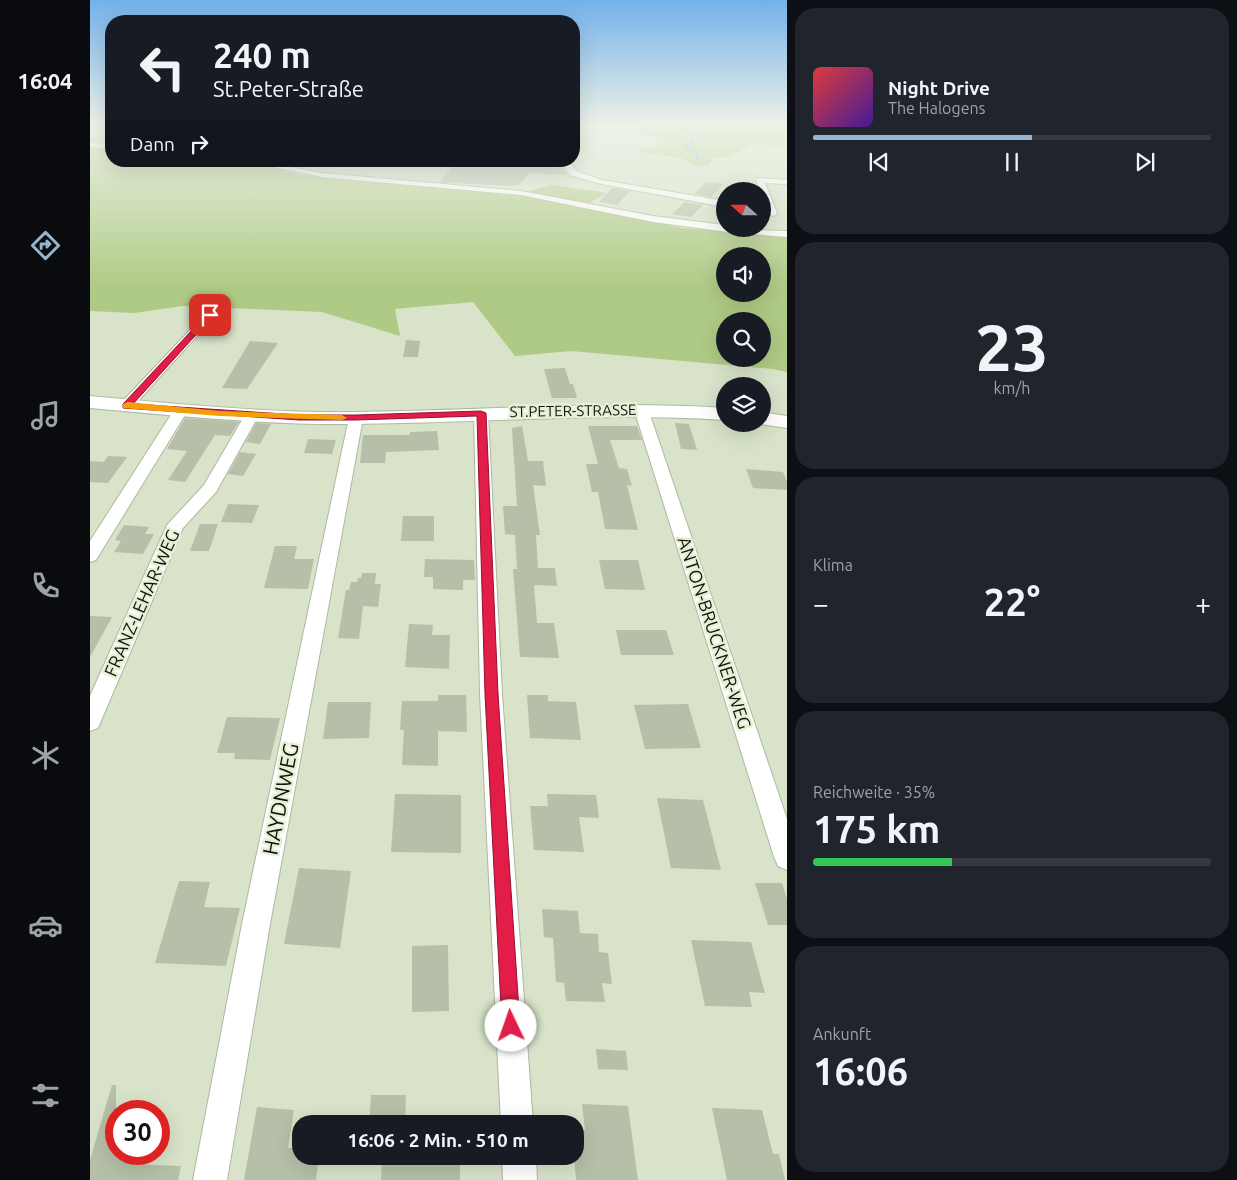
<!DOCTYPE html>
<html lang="de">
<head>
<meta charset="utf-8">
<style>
  body { margin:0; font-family:Ubuntu,sans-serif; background:#20242c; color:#f1f3f6; height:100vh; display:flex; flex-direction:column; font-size:19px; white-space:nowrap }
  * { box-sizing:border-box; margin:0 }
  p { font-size:16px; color:#9ea1a6 }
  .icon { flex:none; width:28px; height:28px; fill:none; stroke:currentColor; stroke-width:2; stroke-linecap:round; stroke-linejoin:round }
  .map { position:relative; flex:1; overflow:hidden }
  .side { display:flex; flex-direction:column; gap:8px; padding:8px; background:#0d0f14; width:450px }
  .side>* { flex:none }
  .banner { position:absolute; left:15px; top:15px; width:475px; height:152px; border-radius:20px; box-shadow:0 5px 20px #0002; background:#171b24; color:#f1f3f6; overflow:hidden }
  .needle { width:32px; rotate:291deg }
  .tools { position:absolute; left:626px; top:182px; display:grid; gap:10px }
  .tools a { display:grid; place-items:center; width:55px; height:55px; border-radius:50%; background:#171b24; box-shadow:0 5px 20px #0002; font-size:25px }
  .speed { position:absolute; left:15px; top:1100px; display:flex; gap:10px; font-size:25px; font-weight:700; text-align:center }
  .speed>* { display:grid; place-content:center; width:65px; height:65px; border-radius:50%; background:#171b24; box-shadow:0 5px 20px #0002; line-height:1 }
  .speed .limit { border:8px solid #d22; background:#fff; color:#111 }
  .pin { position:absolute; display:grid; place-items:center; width:42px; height:42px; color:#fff; margin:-21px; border-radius:10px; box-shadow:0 2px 8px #0006 }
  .me { position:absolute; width:55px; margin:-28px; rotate:357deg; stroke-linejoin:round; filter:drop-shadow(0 0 4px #0008) }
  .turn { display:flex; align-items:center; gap:18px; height:105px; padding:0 25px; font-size:22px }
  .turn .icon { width:65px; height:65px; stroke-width:2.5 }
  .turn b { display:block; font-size:35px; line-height:42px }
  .then { display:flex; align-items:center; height:48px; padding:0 25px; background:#0003; gap:10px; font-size:19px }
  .big { font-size:38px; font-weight:700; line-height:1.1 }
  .side .widget { flex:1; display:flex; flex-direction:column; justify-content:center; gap:8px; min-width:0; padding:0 18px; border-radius:20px; background:#20242c }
  .side .dial { align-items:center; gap:0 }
  .dial b { font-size:65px; line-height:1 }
  .song { display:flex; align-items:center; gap:15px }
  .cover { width:60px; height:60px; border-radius:8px; background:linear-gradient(135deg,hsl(0 70% 55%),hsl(260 70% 35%)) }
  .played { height:5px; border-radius:2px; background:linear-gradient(90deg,#96b4ce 55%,#363941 55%) }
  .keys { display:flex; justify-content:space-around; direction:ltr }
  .heat { display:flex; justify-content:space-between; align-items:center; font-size:28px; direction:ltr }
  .charge { height:8px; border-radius:4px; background:linear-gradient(90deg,#34c759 35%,#363941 0) }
  .trip { position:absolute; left:202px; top:1115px; width:292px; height:50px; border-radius:20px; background:#171b24; box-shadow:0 5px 20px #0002; font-weight:700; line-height:50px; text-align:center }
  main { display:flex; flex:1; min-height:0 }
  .tab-bar { display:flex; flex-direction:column; width:90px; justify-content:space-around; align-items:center; background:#090b0e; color:#9ea1a6 }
  .tab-bar .icon { width:35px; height:35px }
  .tab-bar .on { color:#96b4ce }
  .tab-bar b { font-size:22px; color:#f1f3f6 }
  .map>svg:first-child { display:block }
  .green { fill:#afca84; fill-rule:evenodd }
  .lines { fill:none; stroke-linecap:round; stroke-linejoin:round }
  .stream { stroke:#65aced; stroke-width:2.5 }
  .building { fill:#b6c0a8 }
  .street-casing { stroke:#aeb8a0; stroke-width:2 }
  .secondary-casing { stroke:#aeb8a0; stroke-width:2 }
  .street { fill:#fff; fill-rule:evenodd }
  .secondary { fill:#fff; fill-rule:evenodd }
  .route { fill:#e11d48; stroke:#92132f }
  .slow { fill:#f59e0b }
  .labels { text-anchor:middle; stroke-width:5; stroke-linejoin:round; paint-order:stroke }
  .far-street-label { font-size:15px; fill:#11140c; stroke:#e6f0d7 }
  .street-label { font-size:18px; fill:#11140c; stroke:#e6f0d7 }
  .near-street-label { font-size:21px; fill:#11140c; stroke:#e6f0d7 }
</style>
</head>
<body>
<main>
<nav class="tab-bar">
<b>16:04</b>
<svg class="icon on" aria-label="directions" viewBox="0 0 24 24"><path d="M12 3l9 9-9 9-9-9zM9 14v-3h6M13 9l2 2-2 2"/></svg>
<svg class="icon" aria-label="music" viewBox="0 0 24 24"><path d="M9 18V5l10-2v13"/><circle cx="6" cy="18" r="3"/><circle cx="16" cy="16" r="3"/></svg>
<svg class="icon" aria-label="phone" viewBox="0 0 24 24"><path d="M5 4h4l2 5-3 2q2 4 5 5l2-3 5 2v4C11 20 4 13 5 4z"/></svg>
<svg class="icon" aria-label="climate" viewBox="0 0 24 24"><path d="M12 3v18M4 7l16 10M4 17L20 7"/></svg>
<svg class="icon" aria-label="car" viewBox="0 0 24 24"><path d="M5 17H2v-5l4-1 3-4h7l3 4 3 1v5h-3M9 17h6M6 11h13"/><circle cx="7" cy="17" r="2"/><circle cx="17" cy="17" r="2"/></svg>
<svg class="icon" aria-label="filters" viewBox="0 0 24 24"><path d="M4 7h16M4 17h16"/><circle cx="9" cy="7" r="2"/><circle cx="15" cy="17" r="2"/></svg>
</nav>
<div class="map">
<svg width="697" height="1180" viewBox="0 0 697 1180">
  <rect width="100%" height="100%" fill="#d8e3ca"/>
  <g class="green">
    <path d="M556,125H694L697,126V147L661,144L641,156L623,158L619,165L606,168C593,151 566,158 547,151C560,143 566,154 575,137L552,136L546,132Z"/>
    <path d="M7,136L21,138V161H185L172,165L210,175L427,194L462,185L517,193L492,207L593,228L697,236V372L683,369L481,351L425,356L383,302L305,309L310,336L232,312L93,306L44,313L0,311V137ZM635,256H672V294H635ZM635,321H672V359H635Z"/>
  </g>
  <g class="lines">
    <path class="stream" d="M596,125L591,129L599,133L603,141L595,148L606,152L608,159"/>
  </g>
  <g class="building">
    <path d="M368,161H444L475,171L478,175L439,173L429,185H422L420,186L349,182Z"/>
    <path d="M616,182L633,184L621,197L604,194Z"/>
    <path d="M522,188L540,191L527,205L509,202Z"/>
    <path d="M595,202L613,205L601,217L582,214Z"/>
    <path d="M316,340L330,341L328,357H313Z"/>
    <path d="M160,341L188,343L157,389L132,388Z"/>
    <path d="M475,368L480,384H483L487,398H462L454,369Z"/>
    <path d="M95,418L149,422L140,436L125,435L95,482L78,480L97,451L77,449Z"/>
    <path d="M166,423L181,424L170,444L156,442Z"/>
    <path d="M585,423L599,424L607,450L591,449Z"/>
    <path d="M432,426L438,461H453L456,486L443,485L450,535H446L448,568H465L467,586L444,585L447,623H464L469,658L430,657L423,569H427L425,535L415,534L413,506H427L422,428Z"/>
    <path d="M498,426H547L552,440H520L529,468L537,469L542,486L537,485L548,530L515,529L508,492H502L496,464H508Z"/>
    <path d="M347,431L349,450L296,452L295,463H270L273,435H320V432Z"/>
    <path d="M218,439L246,440L242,454L214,453Z"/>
    <path d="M150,452L166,454L153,476L138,474Z"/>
    <path d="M18,456L37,457L18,483L0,482V461L14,462Z"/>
    <path d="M656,469L693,472L697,482V490L663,488Z"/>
    <path d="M138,504L169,505L162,523L131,522Z"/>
    <path d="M313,516H344V541H311Z"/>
    <path d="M110,524H128L119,551H100Z"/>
    <path d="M34,525L59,527L55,534H64L53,554L24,552L31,541L25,540Z"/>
    <path d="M185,546H207L204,559H224L218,589L174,588Z"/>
    <path d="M335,559L384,560L385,580H373V590L343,589V577H334Z"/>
    <path d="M509,560H548L555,590L515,589Z"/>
    <path d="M272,573H286L285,584H291L288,607L273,606L269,639L248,638L256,590H259L261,582H267L268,578H271Z"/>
    <path d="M0,616L22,617L0,657Z"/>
    <path d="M319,624L343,625L342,635H360L359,669L315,667Z"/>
    <path d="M526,630H576L584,655H531Z"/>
    <path d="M348,695H376L377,732L348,731V766L312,765L314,730H310L312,701H348Z"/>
    <path d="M437,695H458V701L486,702L491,740L440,738Z"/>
    <path d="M238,702H281L279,738L233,739Z"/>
    <path d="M598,704L611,748L555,749L544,705Z"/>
    <path d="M137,717L190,718L180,760L144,759L145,753H127Z"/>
    <path d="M305,794L371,795V853L301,852Z"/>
    <path d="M457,794L506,795L509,818L489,817L494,852L444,850L440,806H458Z"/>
    <path d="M567,798L613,800L631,870L581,868Z"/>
    <path d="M209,868L261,871L250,948L194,944Z"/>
    <path d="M89,881L120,882L114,907L150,908L136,966L65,963Z"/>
    <path d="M665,883H692L697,899V925H678Z"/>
    <path d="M452,909L488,911L490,933L508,934L509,952L518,953L522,984L512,983L515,1002L476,1001L474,983L466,982L463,938L454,937Z"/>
    <path d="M601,940L661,942L675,993L659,992L662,1007L615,1006Z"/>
    <path d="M358,945L359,1011L322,1012V946Z"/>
    <path d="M506,1049L536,1051L538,1070L508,1069Z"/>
    <path d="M22,1085H26V1154H42L39,1164L91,1166L88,1180H0V1160Z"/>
    <path d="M281,1095H316L315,1124H279Z"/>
    <path d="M492,1104L538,1106L548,1180H486L484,1156H486V1130H495Z"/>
    <path d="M167,1107L204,1110L198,1148H211V1156H229L226,1180H154Z"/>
    <path d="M622,1108L672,1110L683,1154H689L695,1180H637Z"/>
    <path d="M292,1156H370V1180H291Z"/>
  </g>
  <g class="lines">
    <defs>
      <g id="street">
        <path d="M0,143L21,144V148L0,147Z"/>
        <path d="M154,161H171L232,173L431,191L563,216L635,225V229L697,231V237L638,232L563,222L431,195L232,177Z"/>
        <path d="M446,161H462L482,165L486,171L512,180L635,201V207L511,184L480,175L476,169Z"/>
        <path d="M667,178L697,180V184L675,183L687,213L686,215L683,216C676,213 672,199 672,191H670L666,180Z"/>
        <path d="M120,312L126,315L124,317L41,409H31L29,406L31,403L116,313Z"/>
        <path d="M551,405L558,409L697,819V870L688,866L684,857L544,409Z"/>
        <path d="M91,406L98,410L6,560L0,562V541L84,410Z"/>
        <path d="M391,409L396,410L398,413L412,694L443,1124H411L390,694L384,413L386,410Z"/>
        <path d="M162,411L167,412L169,415L126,492L93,528L8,728L0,731V696L77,525L114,485L155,415L157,412Z"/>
        <path d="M266,414L271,415L273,418L180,924L137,1180H103L152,924L259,418L261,415Z"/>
        <path d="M412,1156H446L447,1180H413Z"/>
      </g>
      <g id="secondary">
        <path d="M0,396C88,404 176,413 264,412C388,411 511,400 635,408V420C511,412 388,423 264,424C176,425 88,416 0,408Z"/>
        <path d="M672,412L697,416V428L670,424H672Z"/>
      </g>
    </defs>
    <use href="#street" class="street-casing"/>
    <use href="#secondary" class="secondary-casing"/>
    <use href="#street" class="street"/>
    <use href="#secondary" class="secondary"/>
  </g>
  <linearGradient id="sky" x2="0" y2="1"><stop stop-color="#73b1ea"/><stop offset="0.43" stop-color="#edf2e7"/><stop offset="1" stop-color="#edf2e7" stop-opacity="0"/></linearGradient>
  <rect width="697" height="290" fill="url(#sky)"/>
  <path class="route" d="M118,313L124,315L43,404L209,415H266L391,411L396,413L408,694L430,1026L427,1032L421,1035L415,1032L412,1026L395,694L387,416L266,420H209L33,408V404Z"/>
  <path class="slow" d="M38,402L129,411L252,415L257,418L252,420L129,416L33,408V404Z"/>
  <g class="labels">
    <g class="far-street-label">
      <text transform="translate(483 411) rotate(-1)" y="5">ST.PETER-STRASSE</text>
    </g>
    <g class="street-label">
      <text transform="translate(52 603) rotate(-66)" y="6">FRANZ-LEHAR-WEG</text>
      <text transform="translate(624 633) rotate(72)" y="6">ANTON-BRUCKNER-WEG</text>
    </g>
    <g class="near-street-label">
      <text transform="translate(191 799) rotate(-79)" y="7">HAYDNWEG</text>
    </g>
  </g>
</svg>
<div class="tools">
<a><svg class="needle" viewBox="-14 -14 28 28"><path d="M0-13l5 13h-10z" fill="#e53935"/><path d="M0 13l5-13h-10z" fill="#9ea1a6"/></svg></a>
<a><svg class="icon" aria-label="sound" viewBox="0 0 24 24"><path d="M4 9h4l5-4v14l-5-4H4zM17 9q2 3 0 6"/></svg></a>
<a><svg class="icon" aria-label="search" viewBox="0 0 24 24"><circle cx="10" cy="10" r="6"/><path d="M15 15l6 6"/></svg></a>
<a><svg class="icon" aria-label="layers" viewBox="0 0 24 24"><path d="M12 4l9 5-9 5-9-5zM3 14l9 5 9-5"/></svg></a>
</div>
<div class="speed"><div class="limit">30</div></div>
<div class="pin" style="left:120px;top:315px;background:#d93025"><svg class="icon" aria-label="arrive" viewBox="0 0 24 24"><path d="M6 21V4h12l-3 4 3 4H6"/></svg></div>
<svg class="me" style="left:421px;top:1026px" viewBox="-20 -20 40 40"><circle r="19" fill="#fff"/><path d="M0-13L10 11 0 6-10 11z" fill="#e11d48"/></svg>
<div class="trip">16:06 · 2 Min. · 510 m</div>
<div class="banner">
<div class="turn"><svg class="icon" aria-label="left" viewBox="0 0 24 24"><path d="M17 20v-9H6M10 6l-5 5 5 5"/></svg><div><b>240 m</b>St.Peter-Straße</div></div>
<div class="then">Dann<svg class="icon" aria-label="right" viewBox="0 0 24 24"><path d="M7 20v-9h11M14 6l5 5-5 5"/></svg></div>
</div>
</div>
<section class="side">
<div class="widget">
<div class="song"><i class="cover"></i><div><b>Night Drive</b><p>The Halogens</p></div></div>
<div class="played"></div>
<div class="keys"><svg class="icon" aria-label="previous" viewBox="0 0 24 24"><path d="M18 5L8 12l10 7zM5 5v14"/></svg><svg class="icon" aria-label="pause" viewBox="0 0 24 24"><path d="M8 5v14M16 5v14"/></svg><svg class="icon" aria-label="next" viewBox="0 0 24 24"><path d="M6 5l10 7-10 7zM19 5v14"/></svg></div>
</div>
<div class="widget dial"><b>23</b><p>km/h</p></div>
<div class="widget"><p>Klima</p>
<div class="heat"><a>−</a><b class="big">22°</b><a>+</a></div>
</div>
<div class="widget"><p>Reichweite · 35%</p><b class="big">175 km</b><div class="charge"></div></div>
<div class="widget"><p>Ankunft</p><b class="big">16:06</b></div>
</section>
</main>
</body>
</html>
